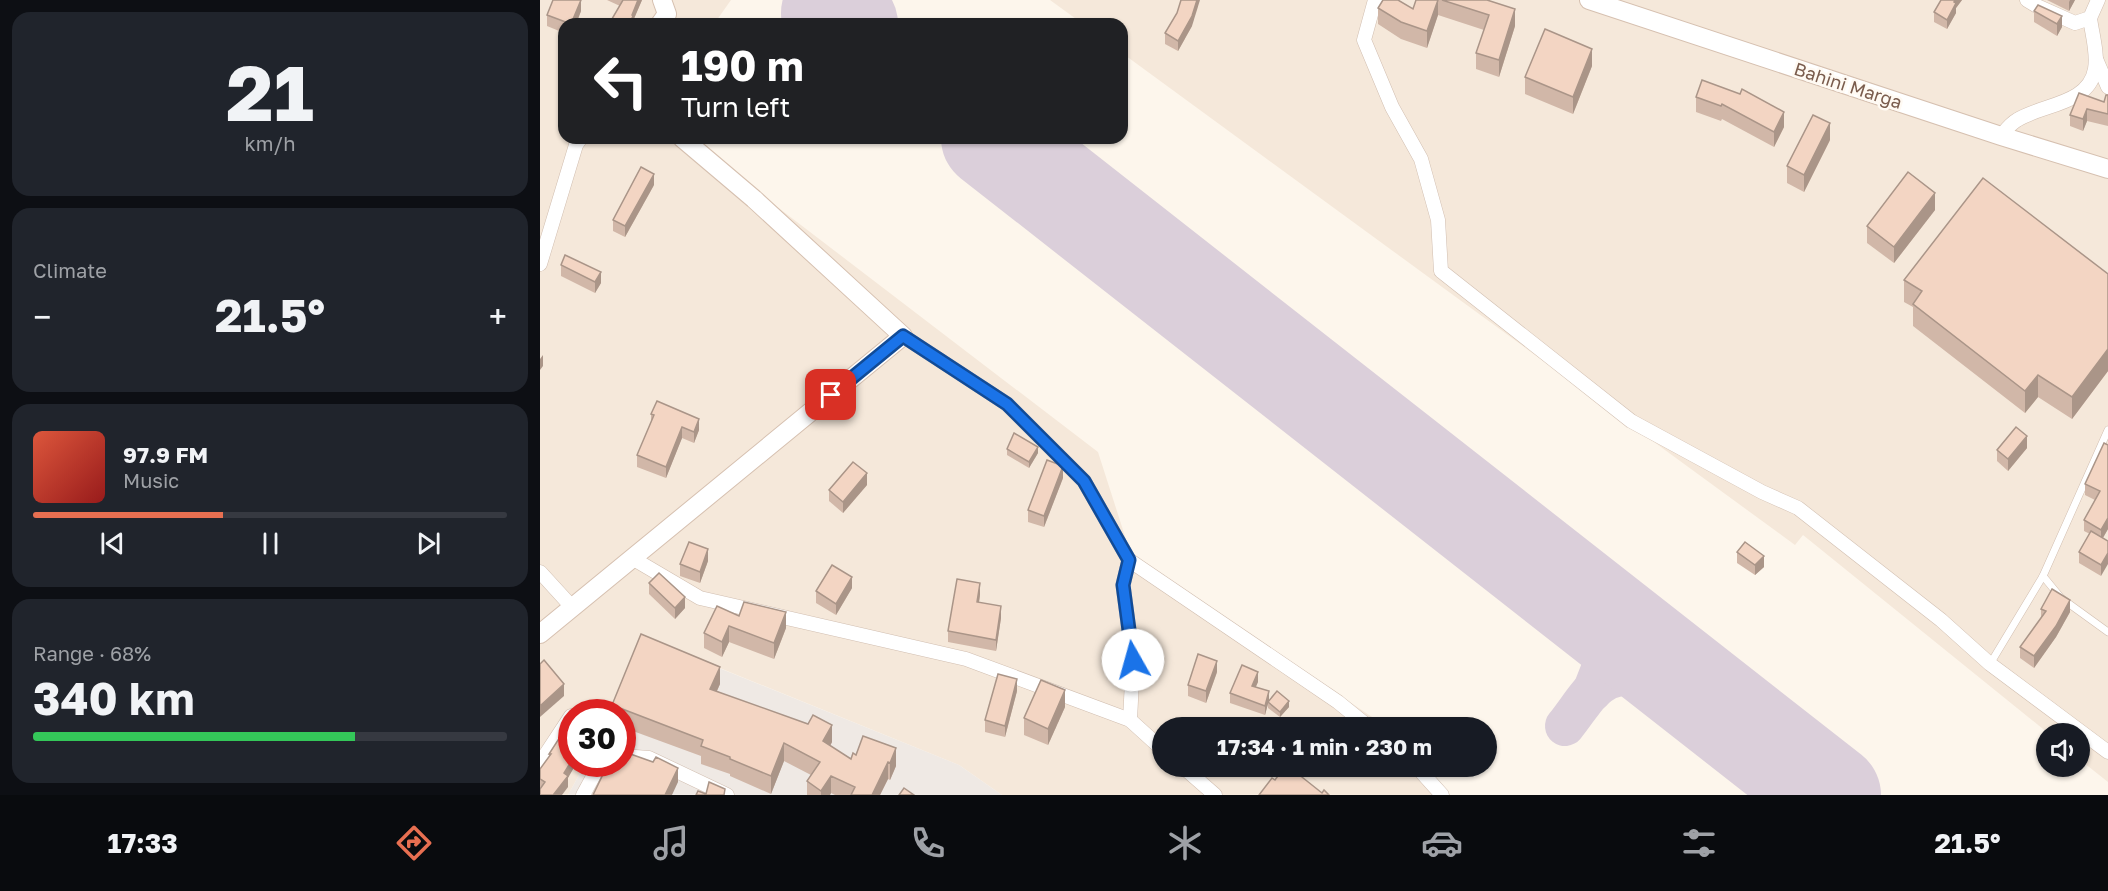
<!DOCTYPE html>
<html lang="en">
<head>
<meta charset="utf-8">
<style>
  body { margin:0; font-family:"Golos Text",sans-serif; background:#20242c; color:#f1f3f6; height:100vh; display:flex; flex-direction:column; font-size:22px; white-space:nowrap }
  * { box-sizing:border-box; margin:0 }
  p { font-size:20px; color:#9ea1a6 }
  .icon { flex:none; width:33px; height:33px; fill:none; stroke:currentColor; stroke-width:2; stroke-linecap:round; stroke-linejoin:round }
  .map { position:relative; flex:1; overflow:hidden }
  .sheet { display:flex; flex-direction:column; gap:12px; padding:12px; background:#0d0f14; width:540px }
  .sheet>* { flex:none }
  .hud { position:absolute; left:18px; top:18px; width:570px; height:126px; border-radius:18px; box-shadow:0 2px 4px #0004; background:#202124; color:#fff; overflow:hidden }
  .controls { position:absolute; left:1496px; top:723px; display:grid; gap:12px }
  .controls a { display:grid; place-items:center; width:54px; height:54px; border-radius:50%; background:#171b24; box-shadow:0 2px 4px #0004; font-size:30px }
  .speed { position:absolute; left:18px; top:699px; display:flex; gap:12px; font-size:30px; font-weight:700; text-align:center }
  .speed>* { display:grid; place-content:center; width:78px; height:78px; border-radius:50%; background:#171b24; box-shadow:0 2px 4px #0004; line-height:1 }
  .speed .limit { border:9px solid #d22; background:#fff; color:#111 }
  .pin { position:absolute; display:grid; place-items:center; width:51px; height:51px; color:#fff; margin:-26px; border-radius:12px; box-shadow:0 3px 9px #0006 }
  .me { position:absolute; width:66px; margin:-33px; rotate:353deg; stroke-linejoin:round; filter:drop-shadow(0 0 4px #0008) }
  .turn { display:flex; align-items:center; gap:21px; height:126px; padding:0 24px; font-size:27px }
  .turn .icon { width:78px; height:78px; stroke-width:2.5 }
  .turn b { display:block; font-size:42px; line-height:51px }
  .big { font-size:45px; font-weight:700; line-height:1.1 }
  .sheet .card { flex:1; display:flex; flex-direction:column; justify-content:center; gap:9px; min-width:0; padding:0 21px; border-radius:18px; background:#20242c }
  .sheet .dial { align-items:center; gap:0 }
  .dial b { font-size:78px; line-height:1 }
  .song { display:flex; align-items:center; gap:18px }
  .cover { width:72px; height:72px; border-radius:9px; background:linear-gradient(135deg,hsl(10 70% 55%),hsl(0 70% 35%)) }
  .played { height:6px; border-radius:3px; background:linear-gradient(90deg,#e76f51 40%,#363941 40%) }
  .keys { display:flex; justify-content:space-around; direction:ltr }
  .heat { display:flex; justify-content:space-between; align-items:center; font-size:33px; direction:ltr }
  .charge { height:9px; border-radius:4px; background:linear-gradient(90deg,#34c759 68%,#363941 0) }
  .trip { position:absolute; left:612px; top:717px; width:345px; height:60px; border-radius:30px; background:#171b24; box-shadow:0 2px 4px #0004; font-weight:700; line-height:60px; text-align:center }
  .tab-bar { display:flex; height:96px; justify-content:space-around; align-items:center; background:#090b0e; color:#9ea1a6 }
  .tab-bar .icon { width:42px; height:42px }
  .tab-bar .active { color:#e76f51 }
  .tab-bar b { font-size:27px; color:#f1f3f6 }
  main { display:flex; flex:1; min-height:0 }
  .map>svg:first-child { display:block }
  .residential { fill:#f5e8da }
  .industrial { fill:#efe9e4 }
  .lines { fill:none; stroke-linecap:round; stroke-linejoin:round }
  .taxiway { stroke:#dbcfda; stroke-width:40 }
  .runway { stroke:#dbcfda; stroke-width:102 }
  .lane-casing { stroke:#d1beb0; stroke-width:8 }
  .street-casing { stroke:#d1beb0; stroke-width:15 }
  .secondary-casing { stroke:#d6c0b0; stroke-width:20 }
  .lane { stroke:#fff; stroke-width:7 }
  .street { stroke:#fff; stroke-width:14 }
  .secondary { stroke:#fff; stroke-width:18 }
  .wall { fill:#d1b7a8 }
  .shaded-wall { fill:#aa9588 }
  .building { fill:#f3d5c3; stroke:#aa9588; stroke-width:1.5 }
  .route-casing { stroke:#114b97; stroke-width:15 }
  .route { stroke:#1a73e8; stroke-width:10 }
  .labels { text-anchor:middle; stroke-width:5; stroke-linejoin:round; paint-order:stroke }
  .street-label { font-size:18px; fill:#7a5c4d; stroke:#fffaf3 }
</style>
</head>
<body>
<main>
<section class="sheet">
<div class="card dial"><b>21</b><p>km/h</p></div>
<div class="card"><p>Climate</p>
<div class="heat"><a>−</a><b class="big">21.5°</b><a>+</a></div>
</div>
<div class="card">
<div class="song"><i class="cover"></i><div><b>97.9 FM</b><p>Music</p></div></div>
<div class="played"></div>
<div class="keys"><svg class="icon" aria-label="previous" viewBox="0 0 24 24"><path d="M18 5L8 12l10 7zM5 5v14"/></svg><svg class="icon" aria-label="pause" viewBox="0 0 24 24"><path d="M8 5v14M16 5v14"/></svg><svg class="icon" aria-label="next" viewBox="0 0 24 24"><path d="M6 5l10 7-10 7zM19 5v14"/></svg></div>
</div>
<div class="card"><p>Range · 68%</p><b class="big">340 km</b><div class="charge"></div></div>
</section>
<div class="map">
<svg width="1568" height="795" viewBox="0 0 1568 795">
  <rect width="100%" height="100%" fill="#fdf6ec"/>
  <g class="residential">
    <path d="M0,0H191L174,24H24V138H147L558,452L591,555L847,727L622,728V766L883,767L910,795H462L419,765L101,636L70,712H32V764H45L28,795H0Z"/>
    <path d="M510,0H1568V782L1539,759V734L1508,733L1263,535L1255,545L582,53V24H543Z"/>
  </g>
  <path class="industrial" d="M100,636L419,765L462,795H28L45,764H82V712H70Z"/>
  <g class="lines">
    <g class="taxiway">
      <path d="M1050,607L1061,650V669L1052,692"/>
      <path d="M1025,726C1034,715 1042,702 1051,692C1077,666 1111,674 1144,680"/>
      <path d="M1240,756L1257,786L1259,795"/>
    </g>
    <g class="runway">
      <path d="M292,13L307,24"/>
      <path d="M452,138L1290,795"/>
    </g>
    <defs>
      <g id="lane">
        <path d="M1503,576L1521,598L1568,632"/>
        <path d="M1450,664L1503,576L1568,430"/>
      </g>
      <g id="street">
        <path d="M835,0L824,40L852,107L881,159L898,220L901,271L1091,421L1222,492L1258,508L1401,620L1450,664L1568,752"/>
        <path d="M1487,0L1497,6L1535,23L1550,18L1558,0"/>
        <path d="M1556,59L1568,87"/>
        <path d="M1461,136C1466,130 1470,124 1477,120C1502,104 1549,105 1555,69C1558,53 1552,34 1550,18"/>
        <path d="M0,264L36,145L41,138"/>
        <path d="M363,336L467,404L544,481L589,560L798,702L830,728"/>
        <path d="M92,558L160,598L426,659L590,720L622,749"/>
        <path d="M589,560L583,585L593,661L590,720"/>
        <path d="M0,572L32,607"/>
        <path d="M82,756L109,758L187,795"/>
        <path d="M0,763L31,716"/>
        <path d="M642,766L675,795"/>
        <path d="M876,766L902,795"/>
        <path d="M43,795L60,764"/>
      </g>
      <g id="secondary">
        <path d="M1049,0L1461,136L1568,169"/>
        <path d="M120,24L127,14L122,0"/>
        <path d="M0,634L363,336L214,199L142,138"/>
      </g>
    </defs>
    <use href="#lane" class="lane-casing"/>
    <use href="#street" class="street-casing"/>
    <use href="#secondary" class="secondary-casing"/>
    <use href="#lane" class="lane"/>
    <use href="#street" class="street"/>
    <use href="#secondary" class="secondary"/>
  </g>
  <g class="wall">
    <path d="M41,0V11L36,24H24V33L7,26V15Z"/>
    <path d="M67,0H102L93,21V24L80,6Z"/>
    <path d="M876,0H947L975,26L959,77L936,69V53L944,30L898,15L887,48L861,39L838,24V8L873,9Z"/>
    <path d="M1401,0H1422L1416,8V13L1407,29L1394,22V12Z"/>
    <path d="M1507,0H1535L1529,11Z"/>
    <path d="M1494,11L1522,27L1517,36L1494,22Z"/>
    <path d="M637,13L652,26L638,51L625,44V33Z"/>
    <path d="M1052,66L1033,114L985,94V77Z"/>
    <path d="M1162,80L1244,127L1234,147L1182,119L1181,121L1156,112V97Z"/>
    <path d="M1568,95V126L1547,121L1543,131L1530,126V115L1564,102Z"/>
    <path d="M1290,140L1264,192L1247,183V166Z"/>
    <path d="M114,185L85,237L73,231V220Z"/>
    <path d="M1395,210L1354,263L1327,243V226Z"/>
    <path d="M21,265L61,283L55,293L21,276Z"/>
    <path d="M1568,274V371L1532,419L1498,397L1485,413L1373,326V307L1364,302V280Z"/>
    <path d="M111,414L159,430L154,443L142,438L126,478L97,467V455L111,422Z"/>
    <path d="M1564,443L1568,529L1563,538L1561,576L1539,563V552L1550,534L1544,531V520L1555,500L1545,495V484Z"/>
    <path d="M1487,448L1468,471L1457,461V450Z"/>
    <path d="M467,449L498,453L489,468L467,455Z"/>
    <path d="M523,478L504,527L488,522V510Z"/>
    <path d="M327,485L303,513L289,501V490Z"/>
    <path d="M1197,552L1224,567L1215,575L1197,563Z"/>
    <path d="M168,561L160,583L140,576V564Z"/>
    <path d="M109,583L145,608L135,619L109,594Z"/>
    <path d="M312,588L296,615L276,603V591Z"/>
    <path d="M440,595L439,603L461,618L456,651L408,642V631Z"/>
    <path d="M1501,609L1530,612L1516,637L1494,668L1480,658V647L1501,618Z"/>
    <path d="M199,616L246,628L234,659L189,642L182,657L164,648V633Z"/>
    <path d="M677,672L666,703L648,696V685Z"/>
    <path d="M718,682L715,687L729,700L725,715L690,703V693Z"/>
    <path d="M180,684L177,691L292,742L290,746L311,759L316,755L323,736L356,766L350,780L348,779L340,795H295L291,793L290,795H267V781L271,775L244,761L231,794L190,776V774L161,764V756L82,727V712H72V705Z"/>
    <path d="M477,691L465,737L445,732V720Z"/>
    <path d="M728,702L749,707L740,717L728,708Z"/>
    <path d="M525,707L508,745L484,735V718Z"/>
    <path d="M20,737L28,778V787L0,795V769L9,757V754Z"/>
  </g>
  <g class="shaded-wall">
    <path d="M41,0V11L36,24H31Z"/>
    <path d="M98,0H102L93,21V24H89L92,15Z"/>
    <path d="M657,0H660L652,26L638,51V41Z"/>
    <path d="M898,0V15L887,48V31Z"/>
    <path d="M1415,0H1422L1416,8V13L1407,29V20Z"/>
    <path d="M1530,0H1535L1529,11V2Z"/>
    <path d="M975,9V26L959,77V60Z"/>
    <path d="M1522,16V27L1517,36V24Z"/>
    <path d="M1052,49V66L1033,114V97Z"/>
    <path d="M1547,109V121L1543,131V119Z"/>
    <path d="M1244,112V127L1234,147V132Z"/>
    <path d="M1290,123V140L1264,192V175Z"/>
    <path d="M114,174V185L85,237V226Z"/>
    <path d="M1395,193V210L1354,263V247Z"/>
    <path d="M61,272V283L55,293V282Z"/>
    <path d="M1568,349V371L1532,419V397Z"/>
    <path d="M3,355V366L0,370V359Z"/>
    <path d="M1498,375V397L1485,413V391Z"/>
    <path d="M159,419V430L154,443V432Z"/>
    <path d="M142,427V438L126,478V467Z"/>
    <path d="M1487,436V448L1468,471V459Z"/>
    <path d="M498,447V453L489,468V462Z"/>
    <path d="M523,466V478L504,527V516Z"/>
    <path d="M327,473V485L303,513V502Z"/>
    <path d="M1568,518V529L1561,541V530Z"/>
    <path d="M168,549V561L160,583V572Z"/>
    <path d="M1568,553V564L1561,576V565Z"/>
    <path d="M1224,556V567L1215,575V565Z"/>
    <path d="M312,577V588L296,615V604Z"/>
    <path d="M440,583V595L437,614V602Z"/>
    <path d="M145,597V608L135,619V608Z"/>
    <path d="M1530,600V612L1516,637L1494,668V656Z"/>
    <path d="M461,606V618L456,651V640Z"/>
    <path d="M246,612V628L234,659V643Z"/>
    <path d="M189,626V642L182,657V642Z"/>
    <path d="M677,661V672L666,703V691Z"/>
    <path d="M180,667V684L170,706V689Z"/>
    <path d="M718,672V682L712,696V686Z"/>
    <path d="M477,679V691L465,737V726Z"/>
    <path d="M24,684V696L0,717V706Z"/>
    <path d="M525,690V707L508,745V729Z"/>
    <path d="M729,691V700L725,715V706Z"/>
    <path d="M749,701V707L740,717V712Z"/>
    <path d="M292,725V742L283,759V741Z"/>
    <path d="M244,743V761L231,794V776Z"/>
    <path d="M356,748V766L350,780V763Z"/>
    <path d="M32,760V764H36L28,778V787L22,795H14L24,773Z"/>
    <path d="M348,762V779L340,795H332Z"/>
    <path d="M138,768V782L132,795H125Z"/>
    <path d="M291,776V793L290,795H281V791Z"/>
  </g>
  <g class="building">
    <path d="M13,0H41L31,24L7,15Z"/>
    <path d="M83,0H98L92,15L93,16L89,24H69Z"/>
    <path d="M641,0H657L652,16L638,41L625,33L637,13Z"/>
    <path d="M843,0H858L873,9L876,0H898L887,31L861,22L838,8Z"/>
    <path d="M902,0H947L975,9L959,60L936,53L949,15Z"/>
    <path d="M1401,0H1415L1414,2L1416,3L1407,20L1394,12Z"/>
    <path d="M1498,5L1522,16L1517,24L1494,11Z"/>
    <path d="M1005,29L1052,49L1033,97L985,77Z"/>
    <path d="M1162,80L1200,94L1202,89L1244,112L1234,132L1182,104L1181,106L1156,97Z"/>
    <path d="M1539,93L1564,102L1566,95H1568V114L1547,109L1543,119L1530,115Z"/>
    <path d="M1273,115L1290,123L1264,175L1247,166Z"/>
    <path d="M101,167L114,174L85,226L73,220Z"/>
    <path d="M1368,172L1395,193L1354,247L1327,226Z"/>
    <path d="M1443,178L1568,274V349L1532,397L1498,375L1485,391L1373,304L1382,291L1364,280Z"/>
    <path d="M25,255L61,272L55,282L21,265Z"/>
    <path d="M117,401L159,419L154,432L142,427L126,467L97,455L114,415L111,414Z"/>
    <path d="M1476,427L1487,436L1468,459L1457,450Z"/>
    <path d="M474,433L498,447L489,462L467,449Z"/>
    <path d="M1564,443L1568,445V518L1561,530L1544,520L1560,491L1545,484Z"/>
    <path d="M507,460L523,466L504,516L488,510Z"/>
    <path d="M313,462L327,473L303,502L289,490Z"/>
    <path d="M1551,531L1568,541V553L1561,565L1539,552Z"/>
    <path d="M149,542L168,549L160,572L140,564Z"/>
    <path d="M1205,542L1224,556L1215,565L1197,552Z"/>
    <path d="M292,565L312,577L296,604L276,591Z"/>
    <path d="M119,573L145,597L135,608L109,583Z"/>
    <path d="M417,579L440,583L437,602L461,606L456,640L408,631Z"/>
    <path d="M1512,589L1530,600L1516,626L1494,656L1480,647L1506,611L1501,609Z"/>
    <path d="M204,602L246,612L234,643L189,626L182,642L164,633L177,606L199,616Z"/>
    <path d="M101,634L180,667L170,689L268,724L273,715L292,725L283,741L311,759L313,753L316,755L323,736L356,748L350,763L348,762L332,795H311L315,787L291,776L281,791L267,781L280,762L244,743L231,776L190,759V757L161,746L163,740L72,705Z"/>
    <path d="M658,654L677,661L666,691L648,685Z"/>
    <path d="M4,660L24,684L0,706V664Z"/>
    <path d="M702,665L718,672L712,686L729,691L725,706L690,693Z"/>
    <path d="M458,674L477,679L465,726L445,720Z"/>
    <path d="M501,680L525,690L508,729L484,718Z"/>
    <path d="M737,691L749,701L740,712L728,702Z"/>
    <path d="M20,737L32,744V760L24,773L28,776L14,794L15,795H0V789L5,782L0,779V769L11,754H9Z"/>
    <path d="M82,751L113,762L116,757L138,768L125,795H53L68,764H82Z"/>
    <path d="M745,766H748L782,793L784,790L789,795H719L732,778L735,780Z"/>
    <path d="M169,782L185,789L184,795H156L158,791L166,794Z"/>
    <path d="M364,788L374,795H359Z"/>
  </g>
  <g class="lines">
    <defs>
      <path id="route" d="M291,395L363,336L467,404L544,481L589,560L583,585L593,660"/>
    </defs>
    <use href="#route" class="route-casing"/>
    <use href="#route" class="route"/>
  </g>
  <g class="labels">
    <g class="street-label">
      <text transform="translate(1308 86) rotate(18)" y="6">Bahini Marga</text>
    </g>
  </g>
</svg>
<div class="controls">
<a><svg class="icon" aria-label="sound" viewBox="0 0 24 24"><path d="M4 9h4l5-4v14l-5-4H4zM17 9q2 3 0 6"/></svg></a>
</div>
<div class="speed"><div class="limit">30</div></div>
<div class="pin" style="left:291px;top:395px;background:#d93025"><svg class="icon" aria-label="arrive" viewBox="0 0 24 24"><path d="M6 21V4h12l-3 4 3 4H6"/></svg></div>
<svg class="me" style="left:593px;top:660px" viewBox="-20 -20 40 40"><circle r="19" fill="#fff"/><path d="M0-13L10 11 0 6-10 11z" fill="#1a73e8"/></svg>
<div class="trip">17:34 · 1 min · 230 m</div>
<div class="hud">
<div class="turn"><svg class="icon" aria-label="left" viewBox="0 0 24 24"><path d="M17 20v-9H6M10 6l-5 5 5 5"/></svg><div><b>190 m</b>Turn left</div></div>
</div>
</div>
</main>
<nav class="tab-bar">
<b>17:33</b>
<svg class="icon active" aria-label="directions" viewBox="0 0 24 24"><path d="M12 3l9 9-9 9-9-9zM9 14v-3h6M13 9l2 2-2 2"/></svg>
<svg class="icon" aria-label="music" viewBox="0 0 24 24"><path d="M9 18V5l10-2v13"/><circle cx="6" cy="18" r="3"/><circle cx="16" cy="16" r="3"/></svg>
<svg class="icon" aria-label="phone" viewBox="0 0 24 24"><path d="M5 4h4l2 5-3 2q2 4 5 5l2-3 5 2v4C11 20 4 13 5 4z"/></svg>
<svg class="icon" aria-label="climate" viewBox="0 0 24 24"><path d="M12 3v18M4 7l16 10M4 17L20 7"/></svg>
<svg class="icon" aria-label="car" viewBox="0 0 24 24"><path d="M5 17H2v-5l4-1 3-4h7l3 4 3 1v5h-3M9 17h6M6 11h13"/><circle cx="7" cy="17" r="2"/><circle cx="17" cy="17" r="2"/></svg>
<svg class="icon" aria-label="filters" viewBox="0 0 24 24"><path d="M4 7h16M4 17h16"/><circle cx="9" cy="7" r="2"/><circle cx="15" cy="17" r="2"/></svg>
<b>21.5°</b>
</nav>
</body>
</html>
